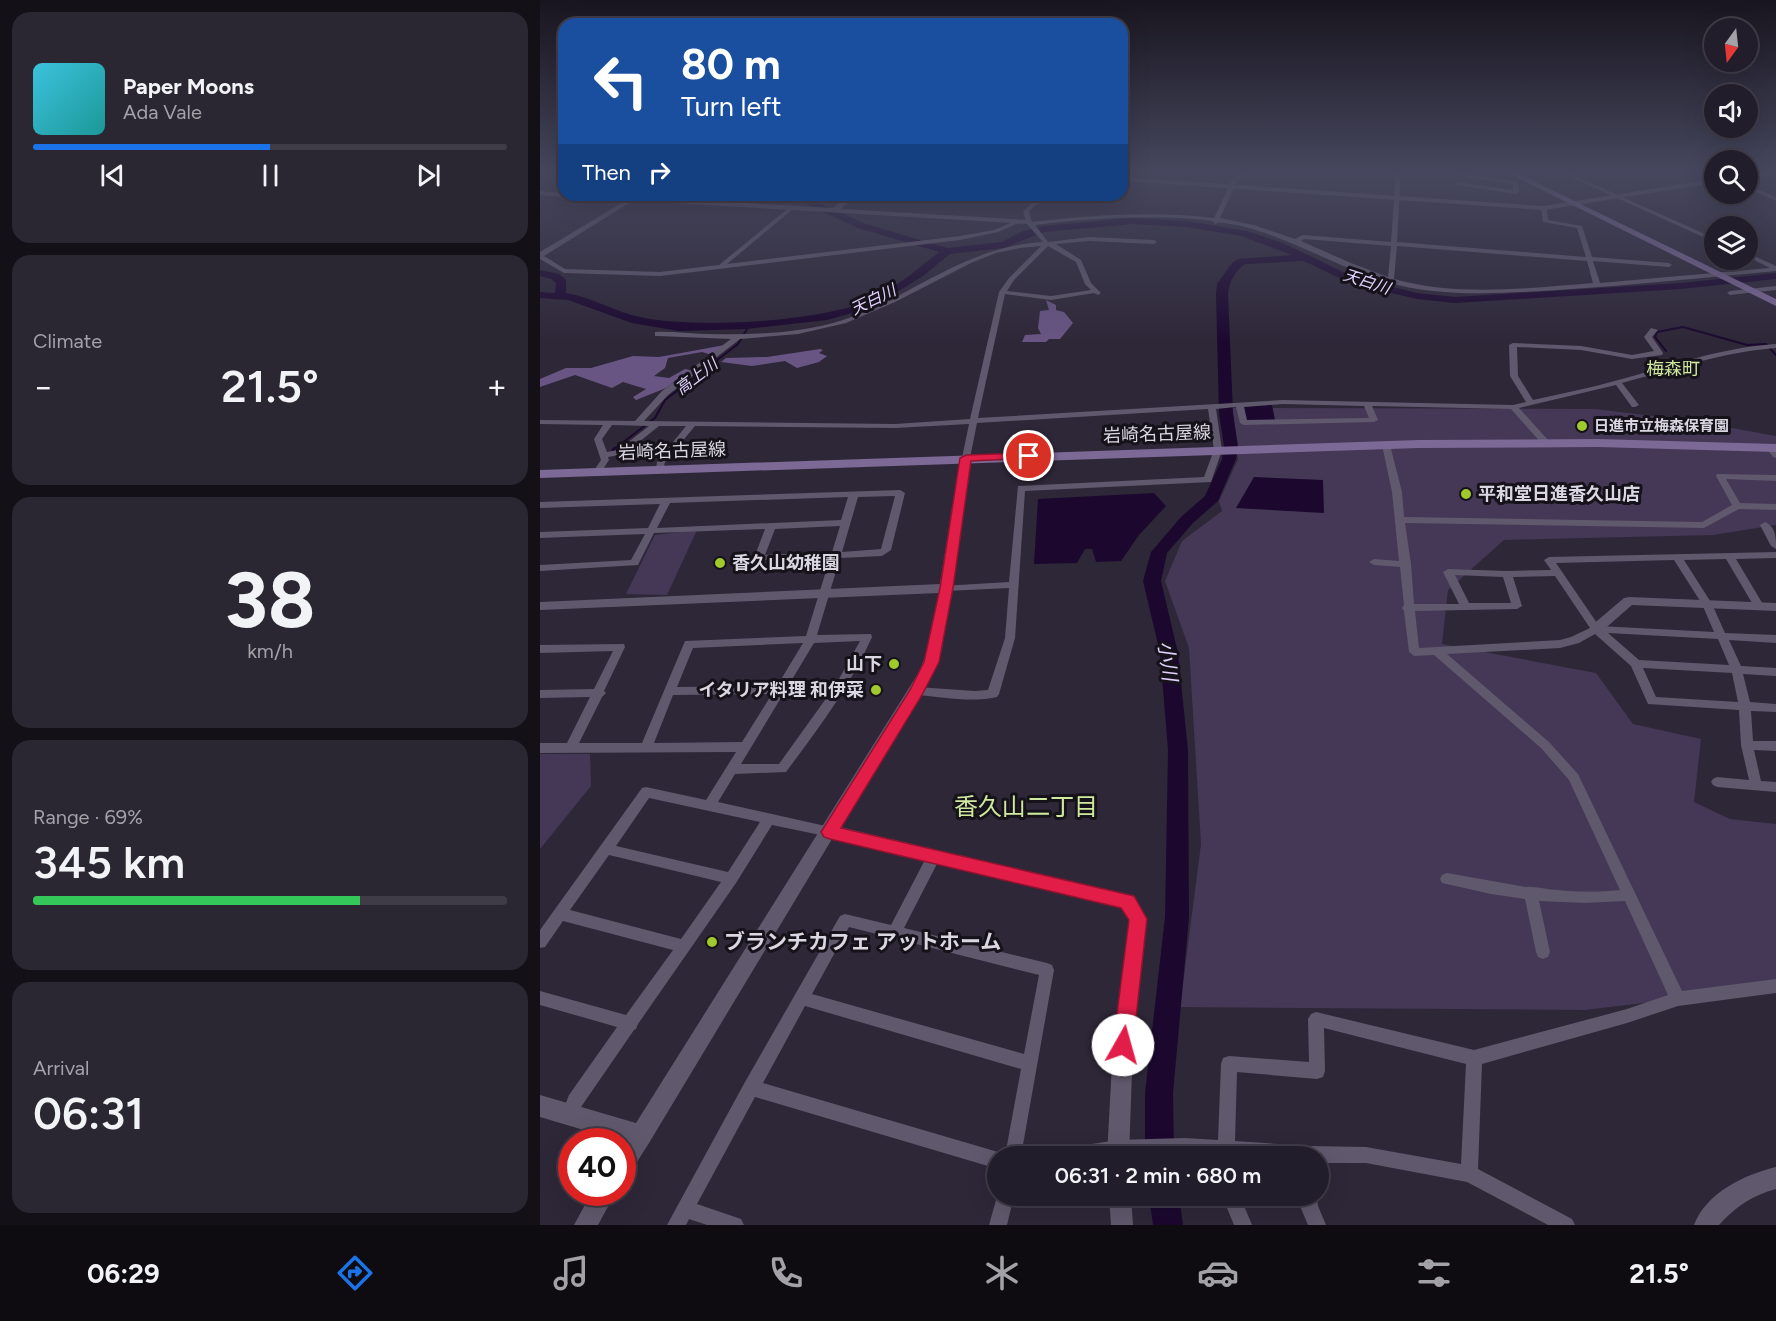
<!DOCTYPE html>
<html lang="en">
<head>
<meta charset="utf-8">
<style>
  body { margin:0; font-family:Figtree,"Noto Sans JP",sans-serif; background:#2a2632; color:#f1f3f6; height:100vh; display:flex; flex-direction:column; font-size:22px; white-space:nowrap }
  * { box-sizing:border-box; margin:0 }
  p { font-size:20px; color:#a2a2a8 }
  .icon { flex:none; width:33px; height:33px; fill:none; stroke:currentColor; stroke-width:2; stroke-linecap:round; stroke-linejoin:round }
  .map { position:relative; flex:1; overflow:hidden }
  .drawer { display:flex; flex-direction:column; gap:12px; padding:12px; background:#131017; width:540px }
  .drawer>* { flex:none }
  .guide { position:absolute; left:18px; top:18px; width:570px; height:183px; border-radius:18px; box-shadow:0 6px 24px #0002,0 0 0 2px #3f3b47; background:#1a4fa0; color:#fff; overflow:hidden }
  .needle { width:39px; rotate:195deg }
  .tools { position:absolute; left:1164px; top:18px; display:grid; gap:12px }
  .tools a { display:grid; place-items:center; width:54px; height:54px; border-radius:50%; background:#221d2a; box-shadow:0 6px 24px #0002,0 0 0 2px #3f3b47; font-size:30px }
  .speed { position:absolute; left:18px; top:1128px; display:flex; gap:12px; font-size:30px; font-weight:700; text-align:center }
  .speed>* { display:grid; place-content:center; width:78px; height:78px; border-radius:50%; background:#221d2a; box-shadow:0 6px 24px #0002,0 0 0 2px #3f3b47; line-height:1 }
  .speed .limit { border:9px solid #d22; background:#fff; color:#111 }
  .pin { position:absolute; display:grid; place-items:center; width:51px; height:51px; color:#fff; margin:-26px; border:3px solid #fff; border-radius:50%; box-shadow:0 2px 6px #0007 }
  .me { position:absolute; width:66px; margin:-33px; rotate:7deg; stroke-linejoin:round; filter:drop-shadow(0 0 4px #0008) }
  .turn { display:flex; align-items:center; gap:21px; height:126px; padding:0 24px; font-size:27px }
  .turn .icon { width:78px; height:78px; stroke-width:2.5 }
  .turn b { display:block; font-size:42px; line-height:51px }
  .then { display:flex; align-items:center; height:57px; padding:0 24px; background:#0003; gap:12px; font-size:22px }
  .big { font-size:45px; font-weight:600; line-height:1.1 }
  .drawer .card { flex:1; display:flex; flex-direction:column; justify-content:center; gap:9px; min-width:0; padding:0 21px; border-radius:18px; background:#2a2632 }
  .drawer .dial { align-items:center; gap:0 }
  .dial b { font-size:78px; line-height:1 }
  .song { display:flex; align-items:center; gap:18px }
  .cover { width:72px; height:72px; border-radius:9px; background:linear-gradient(135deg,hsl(190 70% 55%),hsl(180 70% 35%)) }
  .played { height:6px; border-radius:3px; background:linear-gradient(90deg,#1a73e8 50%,#3f3b47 50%) }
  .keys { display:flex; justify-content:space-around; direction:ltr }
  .heat { display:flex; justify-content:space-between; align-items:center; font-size:33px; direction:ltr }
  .charge { height:9px; border-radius:4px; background:linear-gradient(90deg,#34c759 69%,#3f3b47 0) }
  .trip { position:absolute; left:447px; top:1146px; width:342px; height:60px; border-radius:30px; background:#221d2a; box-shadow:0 6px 24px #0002,0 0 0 2px #3f3b47; font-weight:600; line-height:60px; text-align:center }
  .menu { display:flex; height:96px; justify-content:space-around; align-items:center; background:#0e0c11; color:#a2a2a8 }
  .menu .icon { width:42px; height:42px }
  .menu .current { color:#1a73e8 }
  .menu b { font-size:27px; color:#f1f3f6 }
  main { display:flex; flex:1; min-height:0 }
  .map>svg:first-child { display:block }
  .green { fill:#453756 }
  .forest { fill:#695583 }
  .water { fill:#1c082f }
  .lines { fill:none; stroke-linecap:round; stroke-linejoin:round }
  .stream-far1 { stroke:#1c082f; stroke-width:2 }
  .stream { stroke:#1c082f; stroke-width:3 }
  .river { fill:#1c082f; fill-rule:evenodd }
  .minor { fill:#60586c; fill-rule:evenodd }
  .tertiary { fill:#60586c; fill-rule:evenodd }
  .secondary { fill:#7d6996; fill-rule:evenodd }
  .route { fill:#e11d48; stroke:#92132f; stroke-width:1.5 }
  .poi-dot { fill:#a0c92b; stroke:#15121a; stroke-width:2 }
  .labels { text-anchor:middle; stroke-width:6; stroke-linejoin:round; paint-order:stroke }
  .far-poi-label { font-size:15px; font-weight:bold; fill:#dbd7e2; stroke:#15121a; text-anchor:start }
  .far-water-label { font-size:16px; font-style:italic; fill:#e3d1fd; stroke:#15121a }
  .far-quarter-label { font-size:18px; fill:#cfe99f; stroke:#15121a }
  .street-label { font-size:18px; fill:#dbd7e2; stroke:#15121a }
  .poi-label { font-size:18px; font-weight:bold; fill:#dbd7e2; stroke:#15121a; text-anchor:start }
  .water-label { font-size:20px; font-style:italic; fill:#e3d1fd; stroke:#15121a }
  .near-poi-label { font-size:21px; font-weight:bold; fill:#dbd7e2; stroke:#15121a; text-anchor:start }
  .near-neighbourhood-label { font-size:24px; fill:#cfe99f; stroke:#15121a }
</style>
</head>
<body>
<main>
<section class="drawer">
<div class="card">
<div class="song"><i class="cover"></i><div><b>Paper Moons</b><p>Ada Vale</p></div></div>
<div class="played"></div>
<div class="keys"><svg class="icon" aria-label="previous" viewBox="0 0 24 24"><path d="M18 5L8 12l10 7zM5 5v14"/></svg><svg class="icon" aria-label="pause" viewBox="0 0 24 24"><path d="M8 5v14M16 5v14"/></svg><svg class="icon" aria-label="next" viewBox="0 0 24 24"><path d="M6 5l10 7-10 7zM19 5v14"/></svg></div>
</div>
<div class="card"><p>Climate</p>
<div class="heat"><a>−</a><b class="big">21.5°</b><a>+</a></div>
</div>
<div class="card dial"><b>38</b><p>km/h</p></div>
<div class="card"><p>Range · 69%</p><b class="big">345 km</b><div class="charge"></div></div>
<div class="card"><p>Arrival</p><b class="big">06:31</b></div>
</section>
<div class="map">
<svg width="1236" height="1225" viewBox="0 0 1236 1225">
  <rect width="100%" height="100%" fill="#2e2738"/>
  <g class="green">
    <path d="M690,408L1056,409L1153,421L1236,436V525L1173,535L964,540L908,590L902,644L1056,673L1093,724L1161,739L1154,802L1190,819L1236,824V987L1045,1010L640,1007L661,844L649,648L625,581L642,541L682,511L679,501L698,459Z"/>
    <path d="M157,530L127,595L86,594L115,535Z"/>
    <path d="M0,754H50L51,786L0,849Z"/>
  </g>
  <g class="forest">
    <path d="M506,300L516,305V310L524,312L533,323L520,339H509L506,342H482L485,335L501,334L498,328L500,311L509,310Z"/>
    <path d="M185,345L172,355L162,352L128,358L125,368L114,376L129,378L145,369L150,370L126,388L96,400L93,397L106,389L83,382L72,388L35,375L0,387V379L26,368H51L93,356L119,357Z"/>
    <path d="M280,349L283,350L279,353L287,356L279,362L257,368L245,361L212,366L181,362L186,358L227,357Z"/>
  </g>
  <g class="water">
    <path d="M732,405L735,420L706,422L704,407Z"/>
    <path d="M714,477L783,480L784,513L696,508Z"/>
    <path d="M614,493L626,506L599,535L581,561L556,562L552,549H545L537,563L494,564L498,499Z"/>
  </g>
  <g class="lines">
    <g class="stream-far1">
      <path d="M1126,351L1115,337L1117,332L1143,327L1207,345L1226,344L1236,355"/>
      <path d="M73,450L115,418L125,400L198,344L210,324"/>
    </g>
    <path class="stream" d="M73,450L75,448"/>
    <g class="river">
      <path d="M247,195H260L326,224L407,248L462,242L483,231L504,226L592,218L647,221L707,231L743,243L803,272L837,283L877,293L915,297L1141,283L1236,273V279L1141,289L915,303L877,299L830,288L795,276L764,261L705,264C695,271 689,282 688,294L693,413L698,446L696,459L678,501L653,523L627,553L621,581L638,653L648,750L649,917L633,1093L634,1156H605V1093L625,917L628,750L620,653L603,581L611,552L641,517L665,496L682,459L684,446L679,413L676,294L677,284L692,263L698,259L752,255L701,236L647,227L592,224L504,232L463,248L410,254L383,276L333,307L287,320L205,329L139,331L92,323L28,300L0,298V292L15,293L16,283L11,279L0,276V270L19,274L26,280V293C52,297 75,312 100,317C156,329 269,322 323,303C348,294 378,269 399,252L318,228Z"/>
      <path d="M609,1196H639L643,1225H613Z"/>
    </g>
    <g class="minor">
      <path d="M703,172H709L697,181L680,218L714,225L755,239L763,235L851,242L856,172H861L857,242L1046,257L1037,228L1003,222L1001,208L1004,206L1007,208L1008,220L1042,226L1052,257L1129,263L1132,265L1129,267L1053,261L1060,283L1230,268L1208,257V253L1236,266V271C1163,278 1091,285 1018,290C963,293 903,298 850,283C797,268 751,237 697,225C689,224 681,221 675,224L673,221C613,214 554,218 495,225L508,242L549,237L614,240L617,242L614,244L549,241L516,244L541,260L551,283L561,293L558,295L554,293L511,300L465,294L438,418L743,400L973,405L986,402L970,376L969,345L973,343L1041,346L1092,355L1114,351L1104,337L1111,328L1118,330L1112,337L1123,353L1122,355L1092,359L1041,350L977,347L978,376L993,400C1014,395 1036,391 1056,386C1116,371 1174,348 1236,344V348C1183,352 1133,369 1082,383L1099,405L1095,407H1092L1076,385L979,408L1009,441V445H1003L971,409L832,406L838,420L834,422L704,425L700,423L696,407L676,409L682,450L671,482L485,491L475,638L459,694L457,697C432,703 402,697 377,695L373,694L371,691L373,688L377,687L435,691L448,690L465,638L469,588L406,591L401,588L402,586L469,582L478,486L664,477L674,450L668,409L437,423L430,458L426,461L422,458L429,424L355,428L155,426L125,462L123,471L120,472L116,469L117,462L146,426H119L84,454L68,457L69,460L60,474L57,475L53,472L61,460L54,439L63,425L0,424V420L95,421L122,391L191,339L118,336H115V332C132,331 149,334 166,334C211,335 259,334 303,320C374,296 423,247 503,242L487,224L483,212C491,203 501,195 513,195L494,206L489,212L492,222C553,215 613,211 674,218L692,180ZM764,239L851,246L848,277L811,263L761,241ZM501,246L469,278L459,292L430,419L355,424L104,421L128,395L200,339L258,334L306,323L355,302L431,263L456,253L480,248ZM508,246L536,262L545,284L551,290L511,296L467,291L474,280ZM857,246L1047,261L1053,283C989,288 918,297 854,279ZM743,404L824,406L829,418L707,420L704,407ZM72,425L109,426L78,450L67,452L62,439Z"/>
      <path d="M1020,172H1026L1174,238V242Z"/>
      <path d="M1166,172H1174V175Z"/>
      <path d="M921,173L978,182L979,192L976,194L915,185L917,182L973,190V184L919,176Z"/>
      <path d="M1208,185L1236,197V201L1208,189Z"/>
      <path d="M95,195H102L4,256L25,269L120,272L179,265L251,206L253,207V209L187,264L420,236L454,230L478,220L481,222L458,232L420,240L120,276L24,273L0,259V252Z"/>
      <path d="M1236,286V290L1190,295L1187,293L1190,291Z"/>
      <path d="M846,442L850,445L862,492L864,517L1162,522L1192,505L1176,476L1177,474L1236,475V481L1186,479L1200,503L1236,504V510L1199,509L1164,528L865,523L871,564L874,604H919L903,572L908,569L967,571L1011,570L1004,560L1009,557L1236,552V558L1196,559L1224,606L1219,609L1215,608L1186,559L1144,560L1172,604L1185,633L1236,635V643L1189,640L1201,666L1236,668V676L1203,674L1210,702L1236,704V712L1211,711L1213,741H1236V751L1214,750L1221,781L1236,782V792L1177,787L1173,785L1171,782L1173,779L1177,777L1209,780L1201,745L1199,710L1108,704L1091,666L1055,634L1039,643L1020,648L907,654L1009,742L1038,774L1142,991L1236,979V993L1138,1006L1087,1023L942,1064L938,1169L1032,1219L1035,1225H1008L927,1182L826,1163H778V1156H676L645,1154L519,1156L521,1150L527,1148L577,1140L645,1138L678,1140L681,1064L683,1058L689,1056L769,1062L768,1019L771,1014L776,1012L934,1050L1087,1009L1128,995L1085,901L1045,903L999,901L1010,952L1008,957L1003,959L998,957L996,952L985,899L951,894L902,883L900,879L902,875L907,873L986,887C993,886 1009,890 1018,890C1039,892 1059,892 1080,890L1029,780L1001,748L894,655L874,656L869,652L864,611L862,608L864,605L860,567L834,565L829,562L834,559L859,561L852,492L842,445ZM1134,560L1162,604L1174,632L1059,626L1016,563ZM915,575L963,577L971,603H929ZM1015,576L1050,628L1031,637L1020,640L879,648L875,611L977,609L982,606L973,577ZM1068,633L1178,639L1189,665L1099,660ZM1103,668L1192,673L1198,702L1116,697ZM784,1028L926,1064L921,1164L826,1147L767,1146L695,1141L697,1072L777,1079L783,1077L785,1071Z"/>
      <path d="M1230,445L1236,450V458L1233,457L1226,448Z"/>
      <path d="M360,490L365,493L351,550L342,556L300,558L277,635L331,634L332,637C310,687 278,729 246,772L195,774L178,802L290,827L295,828L297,832L295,836L290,837L232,825L196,883L98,1024L96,1029L94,1030L41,1107L36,1119L30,1121L24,1119L22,1113L29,1095L77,1027L0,1005V991L86,1015L133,950L23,921L5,947L0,948V930L102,788L106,787L166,800L196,752L0,753V743H27L50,697L0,698V690L54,689L73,651L0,653V645L84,644L85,647L64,691L66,693L62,697L39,743H102L145,641L266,636L290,558L216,560L214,558L225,529L114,533L98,565L0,571V565L91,560L105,534L0,538V532L108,528L120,504L0,508V502ZM355,496L341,549L302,552L318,497ZM308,497L301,520L117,528L130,503ZM300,526L292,552L225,555L235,529ZM320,641L295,686L239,764H201L274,643ZM263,643L237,686L137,687L153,648ZM232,694L202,742L114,743L133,695ZM109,798L220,822L188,872L76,846ZM69,855L181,882L141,939L30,910Z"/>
      <path d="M1225,522C1236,527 1236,538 1236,549L1231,546L1220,525Z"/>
      <path d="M393,852L398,854L400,858L364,928L507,963L512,965L514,970L481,1156H465L481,1069L265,1006L223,1083L458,1152L465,1156H458V1169L215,1097L157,1204L201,1219L204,1225H167L149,1219L146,1225H127L205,1082L300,916L305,914L351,925L388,854ZM309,927L499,975L484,1054L272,994Z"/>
      <path d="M458,1193V1196H474L467,1225H449Z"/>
      <path d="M682,1196H700L712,1225H694Z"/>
      <path d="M759,1196H777L778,1206L786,1225H768L760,1206Z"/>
    </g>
    <g class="tertiary">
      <path d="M1225,172H1236V174L1208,178V174Z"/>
      <path d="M582,177L1004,206L1174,179V183L1004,210L582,181Z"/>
      <path d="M0,191L24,193V195H28L24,197L0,195Z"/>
      <path d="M28,195H68L293,208L308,195H316L301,209L489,220L493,222L489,224L32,197Z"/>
      <path d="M426,455L432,458L402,649L393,673L300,827L593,896L607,919L593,1045L589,1156H567L573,1045L589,920L581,908L292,839L109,1143L90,1173L82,1176L84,1142L0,1117V1095L96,1123L379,672L388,649L399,593L0,610V602L400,584L420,458Z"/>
      <path d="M1089,597L1236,603V611L1092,605L1061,632H1051L1049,629L1051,626L1084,598Z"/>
      <path d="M1236,1167V1189C1213,1195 1195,1207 1179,1225H1154C1167,1192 1204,1175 1236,1167Z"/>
      <path d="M52,1192H76L58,1225H34Z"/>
      <path d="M569,1196H591L593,1225H571Z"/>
    </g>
    <g class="secondary">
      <path d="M966,172H975L1236,299V306Z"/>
      <path d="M1058,439L1236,444V452L1058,447L879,448L0,478V470L879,440Z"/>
    </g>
  </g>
  <linearGradient id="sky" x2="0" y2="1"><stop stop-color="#19151f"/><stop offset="0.5" stop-color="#46475e"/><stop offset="1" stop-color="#46475e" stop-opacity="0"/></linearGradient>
  <rect width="1236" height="343" fill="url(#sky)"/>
  <path class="route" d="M489,453L495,456L493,458L431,461L413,588L399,662L382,695L301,828L594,896L607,919L593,1045L590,1052L583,1055L576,1052L573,1045L589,920L581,908L290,839L284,837L281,832L370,690L384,662L400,588L420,458L426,455Z"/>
  <g class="poi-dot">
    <circle cx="1042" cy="426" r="6"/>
    <circle cx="926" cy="494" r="6"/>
    <circle cx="180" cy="563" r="6"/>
    <circle cx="354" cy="664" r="6"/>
    <circle cx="336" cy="690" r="6"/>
    <circle cx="172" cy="942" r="6"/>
  </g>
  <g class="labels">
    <g class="far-poi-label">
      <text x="1054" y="431">日進市立梅森保育園</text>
    </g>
    <g class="far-water-label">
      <text transform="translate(827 281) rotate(18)" y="6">天白川</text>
      <text transform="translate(333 299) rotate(-26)" y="6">天白川</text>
      <text transform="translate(156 376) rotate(-37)" y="6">高上川</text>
    </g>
    <g class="far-quarter-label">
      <text x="1133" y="375">梅森町</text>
    </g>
    <g class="street-label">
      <text transform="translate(617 434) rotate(-2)" y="6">岩崎名古屋線</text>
      <text transform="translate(132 451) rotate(-2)" y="6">岩崎名古屋線</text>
    </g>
    <g class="poi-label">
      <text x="938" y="500">平和堂日進香久山店</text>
      <text x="192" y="569">香久山幼稚園</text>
      <text x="342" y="670" text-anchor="end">山下</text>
      <text x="324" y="696" text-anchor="end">イタリア料理 和伊菜</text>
    </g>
    <g class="water-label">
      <text transform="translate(628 661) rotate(83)" y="7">小川</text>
    </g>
    <g class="near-poi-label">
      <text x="184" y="949">ブランチカフェ アットホーム</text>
    </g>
    <g class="near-neighbourhood-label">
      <text x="486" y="815">香久山二丁目</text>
    </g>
  </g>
</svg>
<div class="tools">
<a><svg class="needle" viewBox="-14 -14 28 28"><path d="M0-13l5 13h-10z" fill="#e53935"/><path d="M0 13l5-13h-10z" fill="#a2a2a8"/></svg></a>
<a><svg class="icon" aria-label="sound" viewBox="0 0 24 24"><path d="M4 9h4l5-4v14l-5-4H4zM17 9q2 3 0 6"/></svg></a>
<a><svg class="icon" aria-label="search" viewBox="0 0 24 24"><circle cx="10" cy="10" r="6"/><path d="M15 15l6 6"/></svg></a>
<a><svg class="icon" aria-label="layers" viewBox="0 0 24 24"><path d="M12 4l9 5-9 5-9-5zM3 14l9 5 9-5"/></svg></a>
</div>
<div class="speed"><div class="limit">40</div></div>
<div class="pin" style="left:489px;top:456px;background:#d93025"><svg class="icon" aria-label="arrive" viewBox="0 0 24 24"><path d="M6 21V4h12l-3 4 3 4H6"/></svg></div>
<svg class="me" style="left:583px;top:1045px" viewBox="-20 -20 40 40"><circle r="19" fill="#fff"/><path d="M0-13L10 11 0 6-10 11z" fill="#e11d48"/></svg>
<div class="trip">06:31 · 2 min · 680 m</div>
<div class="guide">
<div class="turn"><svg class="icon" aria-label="left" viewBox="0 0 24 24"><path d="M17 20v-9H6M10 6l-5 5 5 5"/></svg><div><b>80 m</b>Turn left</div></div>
<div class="then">Then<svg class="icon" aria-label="right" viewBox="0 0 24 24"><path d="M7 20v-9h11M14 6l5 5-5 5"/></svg></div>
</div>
</div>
</main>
<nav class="menu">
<b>06:29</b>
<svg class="icon current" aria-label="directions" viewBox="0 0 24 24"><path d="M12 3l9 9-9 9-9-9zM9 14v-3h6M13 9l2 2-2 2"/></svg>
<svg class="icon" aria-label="music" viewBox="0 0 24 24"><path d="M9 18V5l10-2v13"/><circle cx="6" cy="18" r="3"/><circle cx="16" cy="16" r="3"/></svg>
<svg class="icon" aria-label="phone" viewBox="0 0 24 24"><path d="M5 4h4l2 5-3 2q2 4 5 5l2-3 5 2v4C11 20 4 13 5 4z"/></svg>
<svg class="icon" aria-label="climate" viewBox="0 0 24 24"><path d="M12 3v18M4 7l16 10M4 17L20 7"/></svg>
<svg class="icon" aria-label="car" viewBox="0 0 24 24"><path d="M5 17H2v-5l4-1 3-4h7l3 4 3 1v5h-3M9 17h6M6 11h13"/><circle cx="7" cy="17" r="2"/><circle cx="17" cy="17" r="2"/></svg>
<svg class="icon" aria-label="filters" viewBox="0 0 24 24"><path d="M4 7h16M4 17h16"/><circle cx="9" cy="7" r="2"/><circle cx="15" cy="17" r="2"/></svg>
<b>21.5°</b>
</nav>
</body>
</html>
